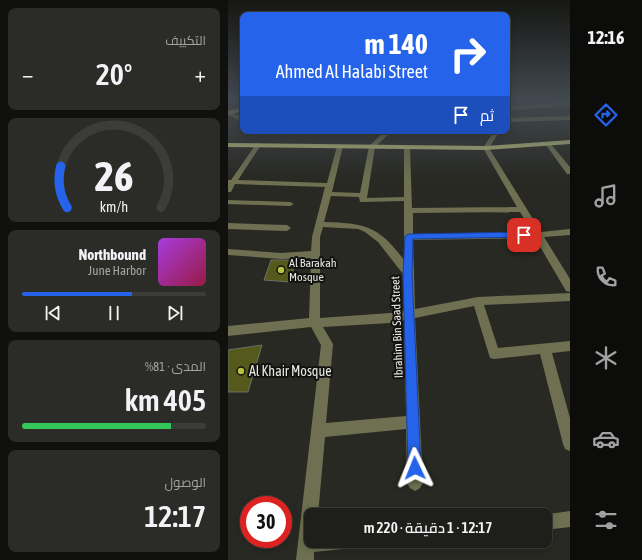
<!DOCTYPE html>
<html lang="ar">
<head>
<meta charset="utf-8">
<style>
  body { margin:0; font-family:"Asap Condensed",Cairo,sans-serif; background:#2b2c27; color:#f1f3f6; direction:rtl; height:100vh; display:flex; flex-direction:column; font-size:15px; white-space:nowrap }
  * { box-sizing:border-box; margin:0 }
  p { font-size:13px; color:#a1a2a2 }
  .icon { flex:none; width:22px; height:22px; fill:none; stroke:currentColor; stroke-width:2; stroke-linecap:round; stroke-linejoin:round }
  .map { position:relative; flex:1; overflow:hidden; direction:ltr }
  .panel { display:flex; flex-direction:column; gap:8px; padding:8px; background:#10110e; width:228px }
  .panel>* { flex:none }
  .top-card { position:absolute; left:12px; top:12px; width:270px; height:122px; border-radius:8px; box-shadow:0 2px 10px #0003,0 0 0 1px #3c3d39; direction:rtl; background:#2563eb; color:#fff; overflow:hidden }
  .speed { position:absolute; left:12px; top:496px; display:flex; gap:8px; font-size:20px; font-weight:700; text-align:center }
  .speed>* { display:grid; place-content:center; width:52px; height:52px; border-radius:50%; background:#1e1f1a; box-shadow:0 2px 10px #0003,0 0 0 1px #3c3d39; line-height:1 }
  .speed .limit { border:6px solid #d22; background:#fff; color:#111 }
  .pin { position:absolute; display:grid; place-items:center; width:34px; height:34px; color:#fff; margin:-17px; border-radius:8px; box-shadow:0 2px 6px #0006 }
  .me { position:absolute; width:44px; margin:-22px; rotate:358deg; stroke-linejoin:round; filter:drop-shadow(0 0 3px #0008) }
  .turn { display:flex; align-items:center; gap:14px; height:84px; padding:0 16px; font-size:18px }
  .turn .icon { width:52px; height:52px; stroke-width:2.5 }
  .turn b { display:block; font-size:28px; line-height:34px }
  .then { display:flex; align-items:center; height:38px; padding:0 16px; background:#0003; gap:8px; font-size:15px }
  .big { font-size:30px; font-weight:600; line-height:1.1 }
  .panel .tile { flex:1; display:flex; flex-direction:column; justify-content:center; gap:6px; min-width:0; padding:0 14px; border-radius:8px; background:#2b2c27 }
  .panel .dial { align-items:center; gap:0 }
  .dial svg { height:104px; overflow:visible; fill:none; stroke:#3c3d39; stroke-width:7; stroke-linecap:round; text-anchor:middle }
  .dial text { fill:#f1f3f6; stroke:none }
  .song { display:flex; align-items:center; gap:12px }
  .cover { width:48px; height:48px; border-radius:6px; background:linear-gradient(135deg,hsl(280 70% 55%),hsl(340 70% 35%)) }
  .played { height:4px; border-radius:2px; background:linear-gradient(90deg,#2563eb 60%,#3c3d39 60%) }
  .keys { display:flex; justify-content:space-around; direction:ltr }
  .heat { display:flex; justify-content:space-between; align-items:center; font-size:22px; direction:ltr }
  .charge { height:6px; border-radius:3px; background:linear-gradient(90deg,#34c759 81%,#3c3d39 0) }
  .trip { position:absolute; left:76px; top:508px; width:248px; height:40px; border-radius:8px; background:#1e1f1a; box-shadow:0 2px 10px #0003,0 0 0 1px #3c3d39; font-weight:600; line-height:40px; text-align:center; direction:rtl }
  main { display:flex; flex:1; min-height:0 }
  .dock { display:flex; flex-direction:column; width:72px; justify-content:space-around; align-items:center; background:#0c0c0a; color:#a1a2a2 }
  .dock .icon { width:28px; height:28px }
  .dock .on { color:#2563eb }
  .dock b { font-size:18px; color:#f1f3f6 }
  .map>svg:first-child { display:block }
  .building { fill:#56591c; stroke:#6d6e67 }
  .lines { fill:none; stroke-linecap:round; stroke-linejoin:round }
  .minor { fill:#6e7051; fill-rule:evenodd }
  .major { fill:#b3b876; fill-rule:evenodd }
  .route { fill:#2563eb; stroke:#184099 }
  .poi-dot { fill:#bbc044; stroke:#11110f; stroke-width:1.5 }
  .labels { text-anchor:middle; stroke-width:4; stroke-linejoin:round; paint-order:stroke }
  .poi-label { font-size:12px; fill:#e7e7e3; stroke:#11110f; text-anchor:start }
  .street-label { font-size:12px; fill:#e7e7e3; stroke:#11110f }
  .near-poi-label { font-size:14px; fill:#e7e7e3; stroke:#11110f; text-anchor:start }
</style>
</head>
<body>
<main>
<nav class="dock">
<b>12:16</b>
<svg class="icon on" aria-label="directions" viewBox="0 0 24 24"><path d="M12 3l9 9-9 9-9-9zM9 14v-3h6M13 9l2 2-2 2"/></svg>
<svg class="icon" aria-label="music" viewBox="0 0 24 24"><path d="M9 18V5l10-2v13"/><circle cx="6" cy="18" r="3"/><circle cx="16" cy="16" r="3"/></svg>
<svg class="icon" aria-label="phone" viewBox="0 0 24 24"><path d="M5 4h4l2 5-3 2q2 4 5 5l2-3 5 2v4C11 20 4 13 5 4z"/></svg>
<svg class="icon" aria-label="climate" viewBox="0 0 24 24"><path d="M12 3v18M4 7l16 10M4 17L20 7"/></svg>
<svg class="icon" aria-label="car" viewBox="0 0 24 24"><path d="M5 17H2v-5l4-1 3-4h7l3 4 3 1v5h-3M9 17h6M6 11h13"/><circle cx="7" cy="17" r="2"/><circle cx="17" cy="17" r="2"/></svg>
<svg class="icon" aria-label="filters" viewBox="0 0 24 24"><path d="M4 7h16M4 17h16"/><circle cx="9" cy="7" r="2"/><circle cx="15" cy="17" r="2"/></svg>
</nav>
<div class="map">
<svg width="342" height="560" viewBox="0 0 342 560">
  <rect width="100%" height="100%" fill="#282923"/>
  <g class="building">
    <path d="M43,260H68L62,282L36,280Z"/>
    <path d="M34,345L20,392H0V350Z"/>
  </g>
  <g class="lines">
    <g class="minor">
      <path d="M342,102V106L283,110L280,108L283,106Z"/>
      <path d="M0,111L15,118V122L0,115Z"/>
      <path d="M342,116V120L279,122V118Z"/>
      <path d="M157,131H164L147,147L139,198L176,197V147L179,145L182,147L184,208L289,207L255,148L266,131H272L261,148L313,232L342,229V235L316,237L342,279V292L338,291L307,238L185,240L187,309L250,297L342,293V301L256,305L270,348L342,341V351L324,353L342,418V451L337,449L335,444L312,354L266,359L262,358L246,306L187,318L195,483L192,488L187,491L182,488L179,483L178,429L97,437L90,515H83V541H123L121,547L115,549L86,552V560H68L93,345L83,327L0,336V326L81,318L83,258L53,259L0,255V249L53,253L83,251L84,237L97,187L7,184L3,192H0V180H3L28,144L30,143L33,145L10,180L99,183L109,146L112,144L115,146L104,192L132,193L141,146ZM103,196L131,197L132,202H135L176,201V260C151,226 137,223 96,222ZM292,212L304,232L185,234V213ZM95,227L130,229L137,232L150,242L175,274L176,311L162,313L92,318V237ZM176,320L178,416L98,423L105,344L95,327L162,323Z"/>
      <path d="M318,143H322L342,167V174H339L318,145Z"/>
      <path d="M0,200L62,202L66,204L62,206L0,204Z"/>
      <path d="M0,223L59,225L63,228L59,231L0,229Z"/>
      <path d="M342,511V527L317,530V515H314Z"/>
    </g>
    <g class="major">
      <path d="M15,107V111L0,115V111Z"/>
      <path d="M342,140V144L258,150L0,147V143L258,146Z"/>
    </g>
  </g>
  <linearGradient id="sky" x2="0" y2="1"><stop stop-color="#161713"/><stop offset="0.56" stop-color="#424950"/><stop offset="1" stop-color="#424950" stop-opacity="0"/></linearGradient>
  <rect width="342" height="179" fill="url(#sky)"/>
  <path class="route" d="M296,232L299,233V237L185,239L184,274L193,468L191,472L187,474L182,472L180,468L175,274L177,236L181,234Z"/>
  <g class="poi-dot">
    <circle cx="53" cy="270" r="4"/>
    <circle cx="13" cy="371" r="4"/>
  </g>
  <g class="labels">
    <g class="poi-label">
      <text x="61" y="267">Al Barakah<tspan x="61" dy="14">Mosque</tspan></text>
    </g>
    <g class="street-label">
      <text transform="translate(169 327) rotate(-92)" y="4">Ibrahim Bin Saad Street</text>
    </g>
    <g class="near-poi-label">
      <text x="21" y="376">Al Khair Mosque</text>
    </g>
  </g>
</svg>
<div class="speed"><div class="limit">30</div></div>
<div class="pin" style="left:296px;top:235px;background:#d93025"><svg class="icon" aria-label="arrive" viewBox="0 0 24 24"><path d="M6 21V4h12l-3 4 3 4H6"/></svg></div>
<svg class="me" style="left:187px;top:468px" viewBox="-20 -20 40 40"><path d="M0-17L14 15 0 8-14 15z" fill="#2563eb" stroke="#fff" stroke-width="4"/></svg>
<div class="trip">12:17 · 1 دقيقة · 220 m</div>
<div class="top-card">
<div class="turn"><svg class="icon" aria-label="right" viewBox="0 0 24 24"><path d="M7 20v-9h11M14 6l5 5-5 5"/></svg><div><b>140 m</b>Ahmed Al Halabi Street</div></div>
<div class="then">ثم<svg class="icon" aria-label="arrive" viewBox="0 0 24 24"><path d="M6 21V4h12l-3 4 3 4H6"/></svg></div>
</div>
</div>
<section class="panel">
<div class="tile"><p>التكييف</p>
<div class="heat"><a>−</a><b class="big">20°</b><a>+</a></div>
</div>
<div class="tile dial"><svg viewBox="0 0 100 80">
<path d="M14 69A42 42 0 1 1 86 69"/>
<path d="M14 69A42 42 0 0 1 9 37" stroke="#2563eb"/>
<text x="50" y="56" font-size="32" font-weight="700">26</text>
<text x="50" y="72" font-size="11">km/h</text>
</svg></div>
<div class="tile">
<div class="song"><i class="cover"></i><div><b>Northbound</b><p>June Harbor</p></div></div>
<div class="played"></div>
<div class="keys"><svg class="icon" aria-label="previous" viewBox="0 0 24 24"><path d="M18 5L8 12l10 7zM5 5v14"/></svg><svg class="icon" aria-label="pause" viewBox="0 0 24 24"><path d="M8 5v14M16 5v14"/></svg><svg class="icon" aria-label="next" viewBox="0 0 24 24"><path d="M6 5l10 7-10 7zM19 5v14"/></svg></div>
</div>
<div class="tile"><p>المدى · 81%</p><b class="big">405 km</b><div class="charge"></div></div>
<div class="tile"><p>الوصول</p><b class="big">12:17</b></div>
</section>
</main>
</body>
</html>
